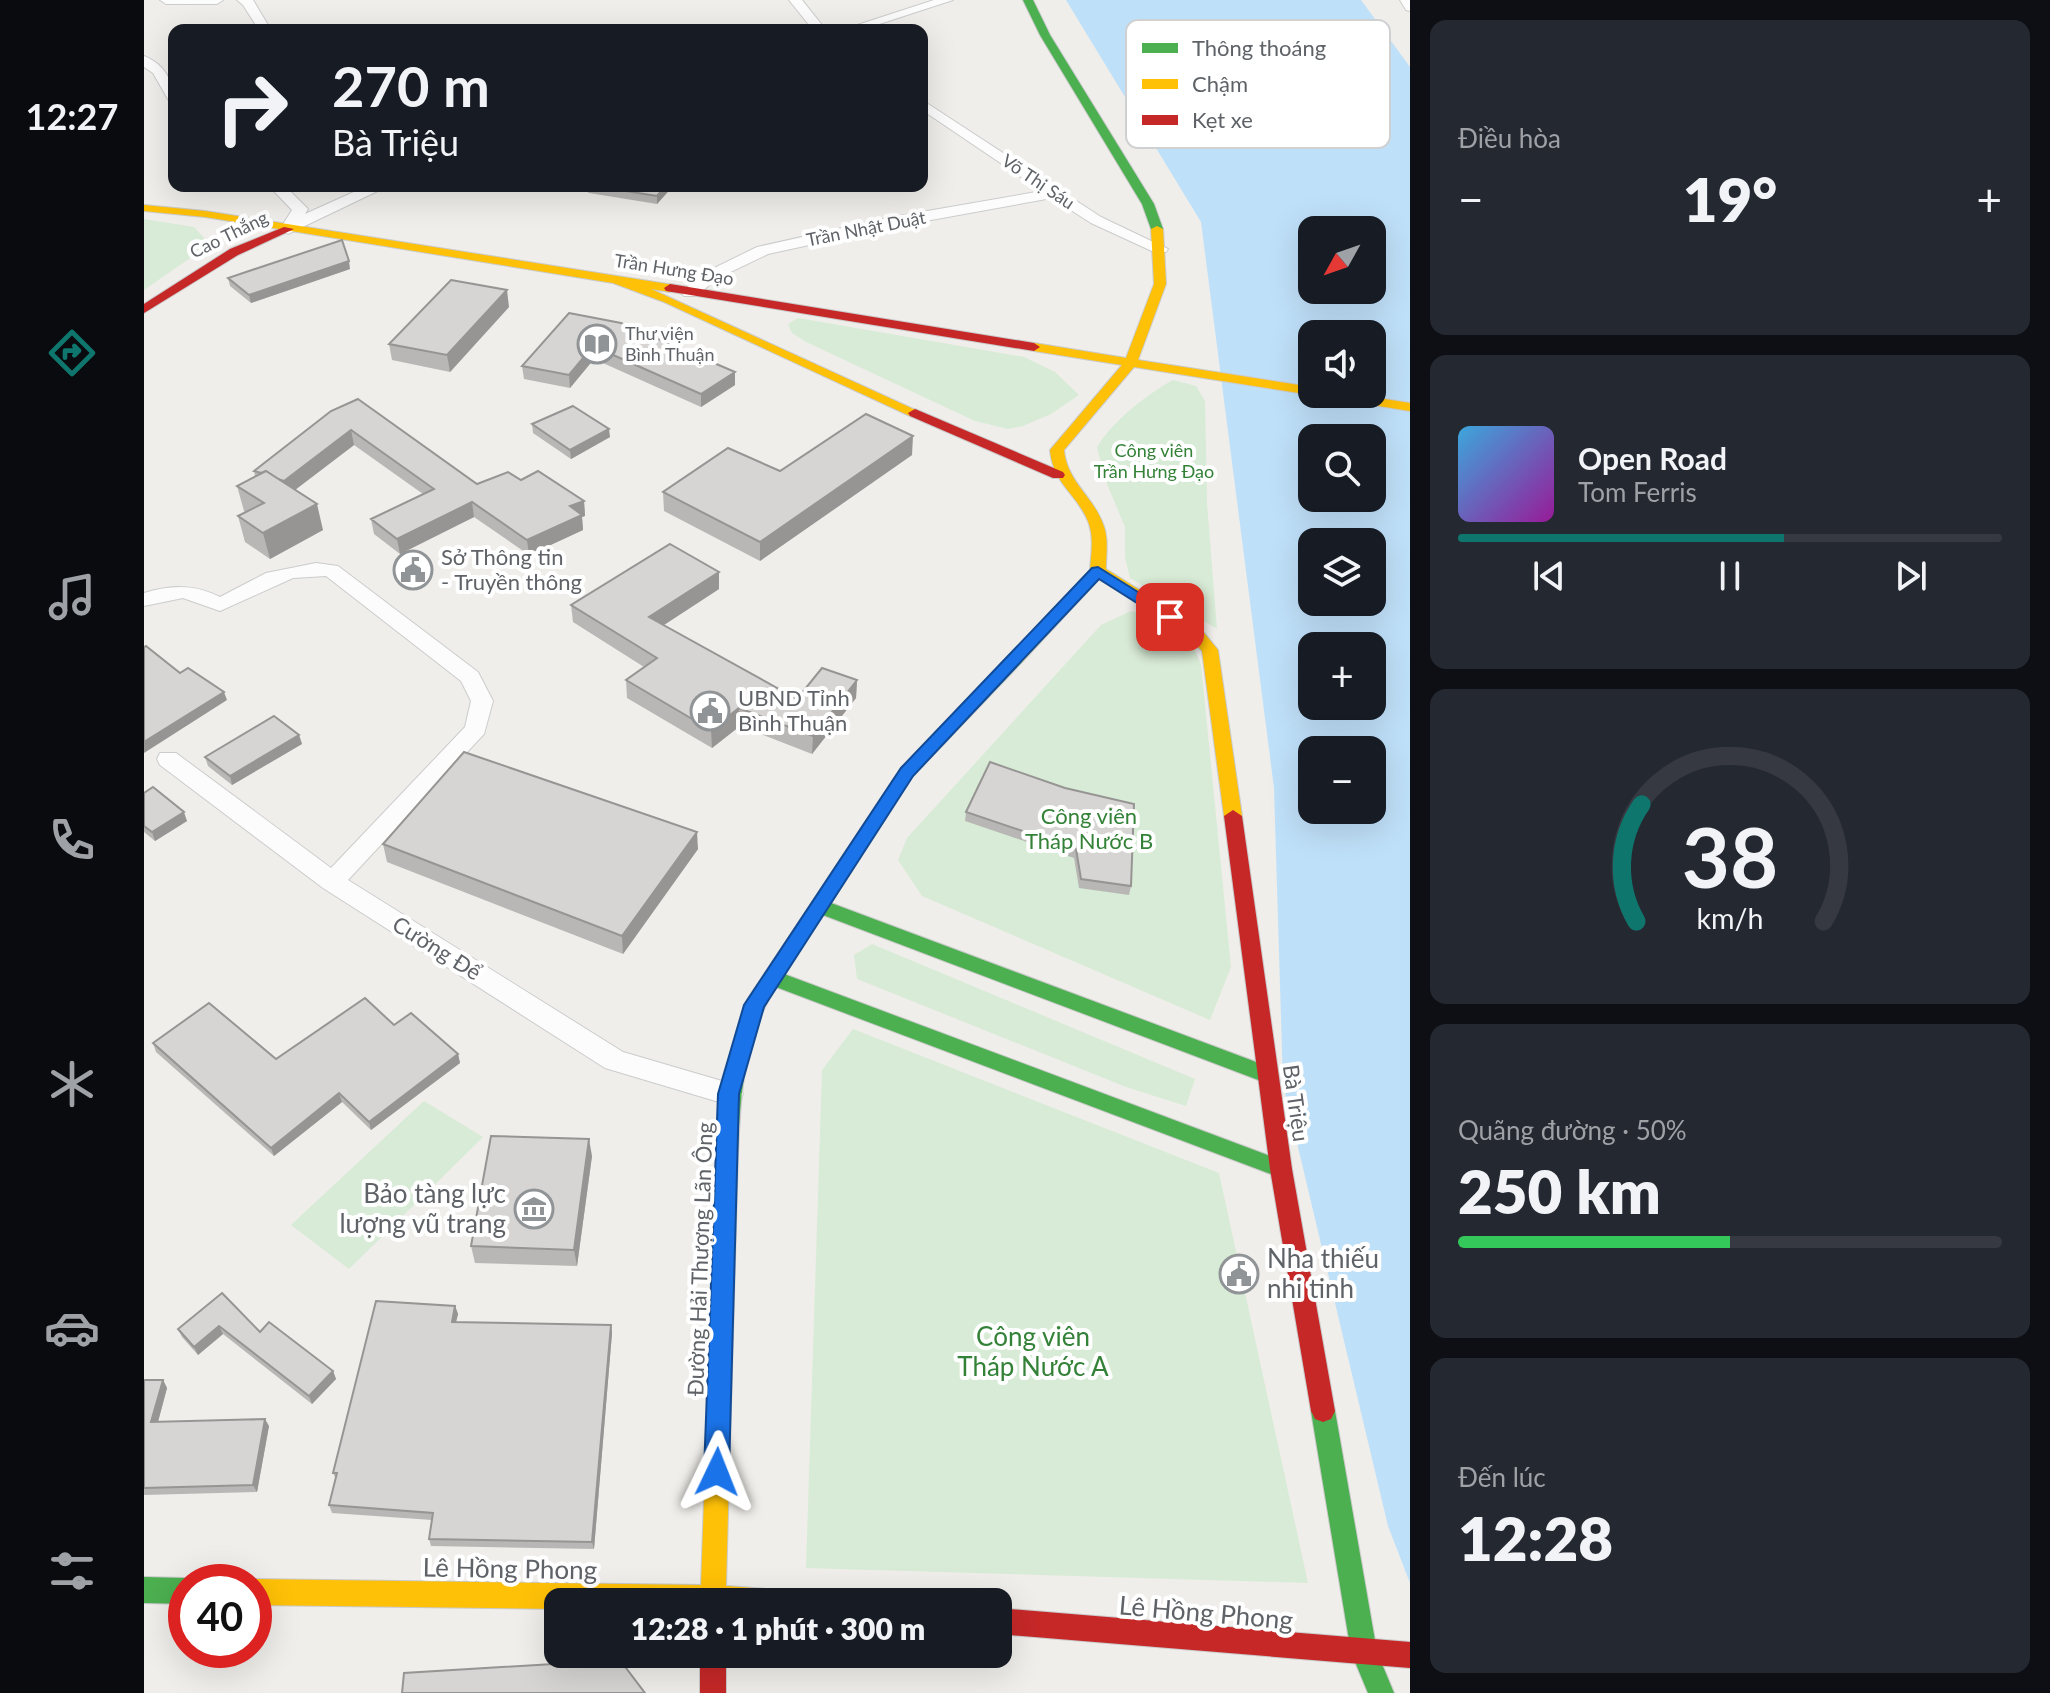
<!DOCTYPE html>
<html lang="vi">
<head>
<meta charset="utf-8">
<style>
  body { margin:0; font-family:Lato,sans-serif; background:#242831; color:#f1f3f6; height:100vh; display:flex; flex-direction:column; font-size:30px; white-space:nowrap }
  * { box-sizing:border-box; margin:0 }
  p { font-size:26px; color:#9ea1a6 }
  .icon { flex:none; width:44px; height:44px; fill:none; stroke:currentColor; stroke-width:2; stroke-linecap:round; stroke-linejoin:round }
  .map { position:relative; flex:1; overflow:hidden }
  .side { display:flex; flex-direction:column; gap:20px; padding:20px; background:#0d0f14; width:640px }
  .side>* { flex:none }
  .banner { position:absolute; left:24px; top:24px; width:760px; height:168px; border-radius:16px; box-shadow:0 8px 32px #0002; background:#171b24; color:#f1f3f6; overflow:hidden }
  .needle { width:52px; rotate:230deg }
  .buttons { position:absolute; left:1154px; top:216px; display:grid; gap:16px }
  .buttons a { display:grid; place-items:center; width:88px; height:88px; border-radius:16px; background:#171b24; box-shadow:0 8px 32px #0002; font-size:40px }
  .speed { position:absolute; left:24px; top:1564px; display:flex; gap:16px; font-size:40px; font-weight:700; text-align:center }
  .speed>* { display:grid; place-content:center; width:104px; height:104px; border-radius:50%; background:#171b24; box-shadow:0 8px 32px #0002; line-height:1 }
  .speed .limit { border:12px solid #d22; background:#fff; color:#111 }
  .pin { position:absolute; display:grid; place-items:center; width:68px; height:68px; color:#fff; margin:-34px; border-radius:16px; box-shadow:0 4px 12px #0006 }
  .me { position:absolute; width:88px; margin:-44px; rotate:2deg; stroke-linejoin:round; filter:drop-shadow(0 0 6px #0008) }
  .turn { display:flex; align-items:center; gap:28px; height:168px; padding:0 32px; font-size:36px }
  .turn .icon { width:104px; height:104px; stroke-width:2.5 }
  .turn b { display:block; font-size:56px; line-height:68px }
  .big { font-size:60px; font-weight:800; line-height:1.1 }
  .side .tile { flex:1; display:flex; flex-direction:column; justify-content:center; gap:12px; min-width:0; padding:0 28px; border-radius:16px; background:#242831 }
  .side .dial { align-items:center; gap:0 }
  .dial svg { height:208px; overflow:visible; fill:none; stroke:#363941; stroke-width:7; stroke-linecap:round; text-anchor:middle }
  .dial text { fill:#f1f3f6; stroke:none }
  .song { display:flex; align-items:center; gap:24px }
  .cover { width:96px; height:96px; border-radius:12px; background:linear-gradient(135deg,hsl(200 70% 55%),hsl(300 70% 35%)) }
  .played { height:8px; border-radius:4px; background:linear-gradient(90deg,#0f766e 60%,#363941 60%) }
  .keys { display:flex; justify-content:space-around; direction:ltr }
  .heat { display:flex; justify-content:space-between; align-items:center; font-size:44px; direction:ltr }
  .charge { height:12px; border-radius:6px; background:linear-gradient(90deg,#34c759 50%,#363941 0) }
  .trip { position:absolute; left:400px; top:1588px; width:468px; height:80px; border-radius:16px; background:#171b24; box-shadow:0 8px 32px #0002; font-weight:800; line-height:80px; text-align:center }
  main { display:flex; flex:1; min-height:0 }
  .dock { display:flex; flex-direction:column; width:144px; justify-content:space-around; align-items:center; background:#090b0e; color:#9ea1a6 }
  .dock .icon { width:56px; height:56px }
  .dock .active { color:#0f766e }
  .dock b { font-size:36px; color:#f1f3f6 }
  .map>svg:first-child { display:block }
  .green { fill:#d8ebd6 }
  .water { fill:#bfe0f9; fill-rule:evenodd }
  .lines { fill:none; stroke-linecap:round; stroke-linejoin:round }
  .street-casing { stroke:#cbcccc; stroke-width:2 }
  .fast-casing { stroke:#cacacb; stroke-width:2 }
  .slow-casing { stroke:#cacacb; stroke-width:2 }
  .jam-casing { stroke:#cacacb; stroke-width:2 }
  .street { fill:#fdfcfc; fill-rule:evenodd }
  .fast { fill:#4caf50; fill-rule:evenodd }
  .slow { fill:#ffc107; fill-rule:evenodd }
  .jam { fill:#c62828; fill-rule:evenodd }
  .wall { fill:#b8b7b5 }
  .shaded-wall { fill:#969594 }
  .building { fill:#d6d5d3; stroke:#969594; stroke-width:2 }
  .route { fill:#1a73e8; stroke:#114b97; stroke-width:2 }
  .labels { text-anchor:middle; stroke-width:8; stroke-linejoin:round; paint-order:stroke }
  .far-street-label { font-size:18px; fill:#5f6368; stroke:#fff }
  .far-poi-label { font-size:18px; fill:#5f6368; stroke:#fff; text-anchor:start }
  .far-park-label { font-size:18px; fill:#348238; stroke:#fff }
  .poi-label { font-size:22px; fill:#5f6368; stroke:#fff; text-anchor:start }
  .park-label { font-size:22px; fill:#348238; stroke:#fff }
  .street-label { font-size:22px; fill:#5f6368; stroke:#fff }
  .near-poi-label { font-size:26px; fill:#5f6368; stroke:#fff; text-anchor:end }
  .near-park-label { font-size:26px; fill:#348238; stroke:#fff }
  .near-street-label { font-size:26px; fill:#5f6368; stroke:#fff }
  .key { fill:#fff; stroke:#cfd0d2; stroke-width:2 }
  .key-label { font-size:22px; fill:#5f6368 }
</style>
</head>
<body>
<main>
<nav class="dock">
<b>12:27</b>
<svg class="icon active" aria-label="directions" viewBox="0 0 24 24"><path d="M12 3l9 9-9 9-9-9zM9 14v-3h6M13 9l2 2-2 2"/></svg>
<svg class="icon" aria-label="music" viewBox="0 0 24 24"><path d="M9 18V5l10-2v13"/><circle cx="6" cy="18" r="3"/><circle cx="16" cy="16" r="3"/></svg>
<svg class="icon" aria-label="phone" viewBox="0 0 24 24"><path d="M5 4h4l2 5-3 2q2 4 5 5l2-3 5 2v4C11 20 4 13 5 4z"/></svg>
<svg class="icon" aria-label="climate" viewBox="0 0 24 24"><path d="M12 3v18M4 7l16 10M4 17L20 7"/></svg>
<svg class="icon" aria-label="car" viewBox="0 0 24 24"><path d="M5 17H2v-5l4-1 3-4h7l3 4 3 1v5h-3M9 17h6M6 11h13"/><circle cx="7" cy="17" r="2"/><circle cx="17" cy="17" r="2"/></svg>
<svg class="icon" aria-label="filters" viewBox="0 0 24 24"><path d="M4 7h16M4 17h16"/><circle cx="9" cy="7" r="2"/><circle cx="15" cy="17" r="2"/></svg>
</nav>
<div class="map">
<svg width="1266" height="1693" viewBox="0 0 1266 1693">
  <rect width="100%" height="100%" fill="#efeeea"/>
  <g class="green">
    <path d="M0,219L50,227L63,241L59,249L0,290Z"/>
    <path d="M654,318L880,357L911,372L935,395L907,414L879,426L864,429L831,421L662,342L648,333L644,324Z"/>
    <path d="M1029,380L1052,386L1061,401L1063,503L1073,629L986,578L981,558V527L961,479L953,447C970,420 1002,395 1029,380Z"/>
    <path d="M987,611L1038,624L1057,664L1087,967L1066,1020L778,896L754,860L763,838L957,625Z"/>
    <path d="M728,944L1051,1079L1042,1106L982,1087L713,979L710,955Z"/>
    <path d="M709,1029L1075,1173L1164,1583L662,1568L678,1070Z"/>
    <path d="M280,1101L339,1137L205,1269L147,1225Z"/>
  </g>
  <path class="water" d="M922,0H1217L1266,67V1583L1244,1526L1139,1084L1130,788L1057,222ZM1168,230H1228V290H1168ZM1168,334H1228V394H1168ZM1168,438H1228V498H1168ZM1168,542H1228V602H1168ZM1168,646H1228V706H1168ZM1168,750H1228V810H1168Z"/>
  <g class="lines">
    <defs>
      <g id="street">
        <path d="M16,0H79L73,4H22Z"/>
        <path d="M93,0H109L127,30H115L99,5Z"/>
        <path d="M645,0H658L682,30H669Z"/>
        <path d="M790,0H809L717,30H698Z"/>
        <path d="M1256,0H1266V11L1262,10Z"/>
        <path d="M0,56C20,64 30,81 30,102L25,101L9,73L0,67Z"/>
        <path d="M778,100L957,217L1024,249L1022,252H1010L947,223L908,198L743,228L624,254L574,278L552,296H540L538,293L540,290L562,272L613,247L743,218L898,191L778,110Z"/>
        <path d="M125,186H141L164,209L161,214L223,186H244L144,234L136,229L148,210Z"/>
        <path d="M172,563L194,566L334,672L349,701L340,734L204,880L479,1052L595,1086L599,1094L595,1102L585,1105L461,1068L179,888L16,765L13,759L16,753H32L187,868L321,727L327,701L317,681L182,576L149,578L76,611L39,598L0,606V593C27,585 50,584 76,597L122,573Z"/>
      </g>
      <g id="fast">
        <path d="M879,0H889L906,35L1010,204L1019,229L1017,231L1007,229L998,204L896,35Z"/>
        <path d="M872,653L878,654L880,658L878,662L769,776L687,903L1131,1069L1134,1075L1131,1081L1124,1083L1117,1081L679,915L640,974L1145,1163L1148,1169L1145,1175L1137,1178L1129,1175L632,987C594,1046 595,1121 593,1189L590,1196L582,1198L574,1196L571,1189L575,1094L603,1000L757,768L866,654Z"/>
        <path d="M1179,1400L1187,1403L1191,1411L1233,1652L1250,1693H1224L1207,1652L1167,1411L1171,1403Z"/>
        <path d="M0,1577L42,1578L51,1582H42V1604L0,1603Z"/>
      </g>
      <g id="slow">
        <path d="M0,205L61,211L530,285L532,288L526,292L507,289L778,413L771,417L766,416L520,302L469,283L61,217L0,211Z"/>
        <path d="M1013,226L1019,229L1022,284L994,360L1168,387V394H1172L1168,395L990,367L920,450C923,482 949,496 959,524C965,538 962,554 962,569L1056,628L1074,650L1098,816L1089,822L1080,816L1058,651L1044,636L955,579L878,662L872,663L864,658L946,570C947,555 950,539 945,524C935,495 909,485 906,450L978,365L890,351L884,347L890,343L982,358L1010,284L1007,229Z"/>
        <path d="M1177,394H1209L1266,403V411L1184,398Z"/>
        <path d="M582,1180L590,1182L593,1189L582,1586L622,1589L631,1593L635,1602H414V1609L110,1605V1582H103L110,1579L557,1585L571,1189L574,1182Z"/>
      </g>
      <g id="jam">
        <path d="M140,227L150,229L94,255L0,313V304L86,249Z"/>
        <path d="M526,284L890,343L896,347L890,351L522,291L520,288Z"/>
        <path d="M771,409L919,472L921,475L919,478H909L766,416L764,413Z"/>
        <path d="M1089,810L1098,816L1148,1169L1191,1411L1187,1419L1179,1422L1171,1419L1167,1411L1126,1169L1080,816Z"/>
        <path d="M854,1608L1266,1642V1668L854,1634Z"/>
        <rect x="556" y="1654" width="26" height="39"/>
      </g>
    </defs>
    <use href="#street" class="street-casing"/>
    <use href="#fast" class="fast-casing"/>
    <use href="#slow" class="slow-casing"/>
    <use href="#jam" class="jam-casing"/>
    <use href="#street" class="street"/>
    <use href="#fast" class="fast"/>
    <use href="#slow" class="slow"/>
    <use href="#jam" class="jam"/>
  </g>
  <g class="wall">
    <path d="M436,186H529L513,204L445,193Z"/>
    <path d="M206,269L107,303L86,286L84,278Z"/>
    <path d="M365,307L306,372L248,360L245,344Z"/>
    <path d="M425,313L591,372V385L557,407L450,359L426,388L380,379L378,366Z"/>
    <path d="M187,411L333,484L377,480L440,501L441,516L438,517L439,530L385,555L330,517L256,554L230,534L227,519L279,494L210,445L151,490L179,530L126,559L101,542L94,516L102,513L100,511L93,486L111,476L110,471Z"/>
    <path d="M388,424L466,437L427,459L389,433Z"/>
    <path d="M768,455L616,561L520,511L519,492Z"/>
    <path d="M575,589L520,625L653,699L713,680L712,698L668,754L596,726L568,748L483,698L482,680L500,667L429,622L427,605Z"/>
    <path d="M155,735L158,744L88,785L64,766L61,757Z"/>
    <path d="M846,762L987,886L985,895L935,888L930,858L821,821L822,812Z"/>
    <path d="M0,793L43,821L11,841L0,832Z"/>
    <path d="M239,844L554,849L479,954L243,862Z"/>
    <path d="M250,1025L314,1054L316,1063L227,1130L198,1102L130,1156L12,1052L9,1043L132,1059Z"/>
    <path d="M448,1156L433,1266L331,1263L327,1246Z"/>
    <path d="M78,1293L116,1332L189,1371L192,1379L168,1404L79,1334L54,1355L38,1337L34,1329Z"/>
    <path d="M311,1306L314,1314L312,1322L467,1325L468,1333L450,1549L287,1546L285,1539L288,1520L188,1513L185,1505L192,1479L189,1473Z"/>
    <path d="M0,1380H19L23,1388L14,1422L125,1426L113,1492L0,1495Z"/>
  </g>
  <g class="shaded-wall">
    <path d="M522,186H529L513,204V196Z"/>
    <path d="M205,261L206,269L107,303L105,295Z"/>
    <path d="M363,290L365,307L306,372L303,355Z"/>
    <path d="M449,346L450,359L426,388L425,375Z"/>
    <path d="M591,372V385L557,407V394Z"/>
    <path d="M465,429L466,437L427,459L426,450Z"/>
    <path d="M207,430L210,445L143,496L140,481Z"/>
    <path d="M769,436L768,455L616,561V542Z"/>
    <path d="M440,501L441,516L438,517L439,530L385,555L383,540L426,506Z"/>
    <path d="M328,502L330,517L256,554L253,539Z"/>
    <path d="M173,504L179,530L126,559L119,533Z"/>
    <path d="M575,572V589L506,634L505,617Z"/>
    <path d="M713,680L712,698L668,754L669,736Z"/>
    <path d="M80,692L83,700L0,753V742Z"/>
    <path d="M595,708L596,726L568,748L567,730Z"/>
    <path d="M155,735L158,744L88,785L86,776Z"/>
    <path d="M40,812L43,821L11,841L8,832Z"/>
    <path d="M553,832L554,849L479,954L478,936Z"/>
    <path d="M314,1054L316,1063L227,1130L225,1122Z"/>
    <path d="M195,1093L198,1102L130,1156L127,1148Z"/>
    <path d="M445,1139L448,1156L433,1266L430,1250Z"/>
    <path d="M311,1306L314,1314L310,1330L308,1322Z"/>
    <path d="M467,1325L468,1333L450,1549L448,1542Z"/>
    <path d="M75,1326L79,1334L54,1355L50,1347Z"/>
    <path d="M189,1371L192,1379L168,1404L165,1396Z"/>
    <path d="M19,1380L23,1388L12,1429L7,1422Z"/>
    <path d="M121,1419L125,1426L113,1492L109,1485Z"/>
  </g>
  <g class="building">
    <path d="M450,186H522L513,196Z"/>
    <path d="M198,240L205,261L105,295L84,278Z"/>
    <path d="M307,280L363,290L303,355L245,344Z"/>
    <path d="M425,313L477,323L591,372L557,394L449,346L425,375L378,366Z"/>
    <path d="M214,399L333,484L364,472L377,480L394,471L440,501L426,506L438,515L383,540L328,502L253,539L227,519L290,489L207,430L140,481L134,479L122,471L117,473L110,471L187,411Z"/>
    <path d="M429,406L465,429L426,450L388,424Z"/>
    <path d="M722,414L769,436L616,542L519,492L584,448L636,471Z"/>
    <path d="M122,471L173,504L119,533L94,516L120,503L93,486Z"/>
    <path d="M526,544L575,572L505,617L653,699L678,668L713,680L669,736L595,708L567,730L482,680L513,658L427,605Z"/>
    <path d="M2,646L36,673L44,668L80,692L0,742V647Z"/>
    <path d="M130,716L155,735L86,776L61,757Z"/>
    <path d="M320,752L553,832L478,936L239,844Z"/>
    <path d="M846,762L921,788L990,804L987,886L937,879L932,849L822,812Z"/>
    <path d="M9,787L40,812L8,832L0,826V793Z"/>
    <path d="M221,998L250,1025L267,1013L314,1054L225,1122L195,1093L127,1148L9,1043L65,1003L132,1059Z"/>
    <path d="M347,1136L445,1139L430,1250L327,1246Z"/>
    <path d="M78,1293L116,1332L125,1322L189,1371L165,1396L75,1326L50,1347L34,1329Z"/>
    <path d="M232,1301L311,1306L308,1322L467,1325L448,1542L285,1539L289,1513L185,1505L193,1473H189Z"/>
    <path d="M0,1380H19L7,1422L121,1419L109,1485L0,1488Z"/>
    <path d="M476,1660L501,1693H258L260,1673Z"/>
  </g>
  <path class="route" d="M954,567L1034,617L1032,620H1020L955,579L769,776L620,1007L595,1094L585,1472L582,1480L573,1484L564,1480L560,1472L574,1094L600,1005L757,768L948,568Z"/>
  <defs>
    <symbol id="library-ring" viewBox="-11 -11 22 22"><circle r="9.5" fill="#fff" stroke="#919496" stroke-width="1.5"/><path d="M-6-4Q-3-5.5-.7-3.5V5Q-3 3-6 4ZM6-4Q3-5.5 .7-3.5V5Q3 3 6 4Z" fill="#919496"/></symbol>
    <symbol id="civic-ring" viewBox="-11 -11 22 22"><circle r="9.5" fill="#fff" stroke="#919496" stroke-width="1.5"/><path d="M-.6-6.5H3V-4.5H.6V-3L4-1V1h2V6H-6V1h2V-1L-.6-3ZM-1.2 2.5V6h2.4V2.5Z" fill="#919496"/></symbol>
    <symbol id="museum-ring" viewBox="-11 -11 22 22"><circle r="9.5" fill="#fff" stroke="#919496" stroke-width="1.5"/><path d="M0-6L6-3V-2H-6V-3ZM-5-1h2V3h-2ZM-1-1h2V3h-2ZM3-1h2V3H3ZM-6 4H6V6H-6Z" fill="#919496"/></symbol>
  </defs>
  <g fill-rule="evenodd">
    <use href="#library-ring" x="431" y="322" width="44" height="44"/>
    <use href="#civic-ring" x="247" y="548" width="44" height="44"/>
    <use href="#civic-ring" x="544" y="689" width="44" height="44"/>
    <use href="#museum-ring" x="368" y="1187" width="44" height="44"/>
    <use href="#civic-ring" x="1073" y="1252" width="44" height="44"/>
  </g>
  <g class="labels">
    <g class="far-street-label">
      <text transform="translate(894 182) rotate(34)" y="6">Võ Thị Sáu</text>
      <text transform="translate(722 229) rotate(-11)" y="6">Trần Nhật Duật</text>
      <text transform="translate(85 235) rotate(-26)" y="6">Cao Thắng</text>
      <text transform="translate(530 270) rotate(9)" y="6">Trần Hưng Đạo</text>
    </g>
    <g class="far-poi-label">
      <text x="481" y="340">Thư viện<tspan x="481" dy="21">Bình Thuận</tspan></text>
    </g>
    <g class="far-park-label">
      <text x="1010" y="457">Công viên<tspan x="1010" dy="21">Trần Hưng Đạo</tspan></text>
    </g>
    <g class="poi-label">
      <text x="297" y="565">Sở Thông tin<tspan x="297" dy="25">- Truyền thông</tspan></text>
      <text x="594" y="706">UBND Tỉnh<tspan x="594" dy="25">Bình Thuận</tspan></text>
    </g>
    <g class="park-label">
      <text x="945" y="824">Công viên<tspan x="945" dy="25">Tháp Nước B</tspan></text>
    </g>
    <g class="street-label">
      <text transform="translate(293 948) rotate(32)" y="8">Cường Để</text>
      <text transform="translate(1152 1103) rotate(82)" y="8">Bà Triệu</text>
      <text transform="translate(556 1259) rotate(-88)" y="8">Đường Hải Thượng Lãn Ông</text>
    </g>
    <g class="near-poi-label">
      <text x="362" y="1203">Bảo tàng lực<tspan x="362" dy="30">lượng vũ trang</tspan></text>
      <text x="1123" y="1268" text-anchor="start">Nha thiếu<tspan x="1123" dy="30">nhi tinh</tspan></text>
    </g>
    <g class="near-park-label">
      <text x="889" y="1346">Công viên<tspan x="889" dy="30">Tháp Nước A</tspan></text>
    </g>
    <g class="near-street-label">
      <text transform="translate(366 1569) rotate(1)" y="9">Lê Hồng Phong</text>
      <text transform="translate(1062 1613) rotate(5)" y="9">Lê Hồng Phong</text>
    </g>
  </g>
  <rect x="982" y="20" width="264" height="128" rx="12" class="key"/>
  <rect x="998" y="43" width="36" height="10" fill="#4caf50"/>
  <rect x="998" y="79" width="36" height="10" fill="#ffc107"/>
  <rect x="998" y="115" width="36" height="10" fill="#c62828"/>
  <g class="key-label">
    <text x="1048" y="56">Thông thoáng</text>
    <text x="1048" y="92">Chậm</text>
    <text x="1048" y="128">Kẹt xe</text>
  </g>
</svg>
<div class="buttons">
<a><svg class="needle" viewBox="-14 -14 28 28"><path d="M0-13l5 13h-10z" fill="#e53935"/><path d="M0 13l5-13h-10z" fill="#9ea1a6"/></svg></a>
<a><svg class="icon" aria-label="sound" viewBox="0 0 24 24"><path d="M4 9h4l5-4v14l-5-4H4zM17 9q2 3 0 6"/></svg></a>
<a><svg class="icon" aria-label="search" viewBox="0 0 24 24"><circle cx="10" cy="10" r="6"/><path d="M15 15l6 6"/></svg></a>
<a><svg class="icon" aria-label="layers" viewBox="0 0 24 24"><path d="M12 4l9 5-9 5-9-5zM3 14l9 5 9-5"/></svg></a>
<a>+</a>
<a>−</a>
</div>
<div class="speed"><div class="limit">40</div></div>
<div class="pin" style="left:1026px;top:617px;background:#d93025"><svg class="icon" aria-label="arrive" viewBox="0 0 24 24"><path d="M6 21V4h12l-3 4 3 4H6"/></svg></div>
<svg class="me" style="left:573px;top:1472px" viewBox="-20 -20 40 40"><path d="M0-17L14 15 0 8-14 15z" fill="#1a73e8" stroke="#fff" stroke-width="4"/></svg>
<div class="trip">12:28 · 1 phút · 300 m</div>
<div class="banner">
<div class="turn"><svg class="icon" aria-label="right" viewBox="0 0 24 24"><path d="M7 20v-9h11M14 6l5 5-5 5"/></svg><div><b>270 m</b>Bà Triệu</div></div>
</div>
</div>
<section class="side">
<div class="tile"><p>Điều hòa</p>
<div class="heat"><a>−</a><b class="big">19°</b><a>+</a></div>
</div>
<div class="tile">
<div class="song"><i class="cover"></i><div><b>Open Road</b><p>Tom Ferris</p></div></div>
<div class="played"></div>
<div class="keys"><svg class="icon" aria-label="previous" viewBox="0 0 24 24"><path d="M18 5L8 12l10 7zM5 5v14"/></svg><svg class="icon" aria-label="pause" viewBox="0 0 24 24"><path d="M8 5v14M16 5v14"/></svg><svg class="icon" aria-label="next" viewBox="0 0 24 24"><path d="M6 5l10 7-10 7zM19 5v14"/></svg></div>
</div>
<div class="tile dial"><svg viewBox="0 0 100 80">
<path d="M14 69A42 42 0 1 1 86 69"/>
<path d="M14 69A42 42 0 0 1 16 24" stroke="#0f766e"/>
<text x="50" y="56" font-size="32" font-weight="700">38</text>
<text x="50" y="72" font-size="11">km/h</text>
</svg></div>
<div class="tile"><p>Quãng đường · 50%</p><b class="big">250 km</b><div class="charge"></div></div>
<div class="tile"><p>Đến lúc</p><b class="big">12:28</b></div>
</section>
</main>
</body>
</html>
